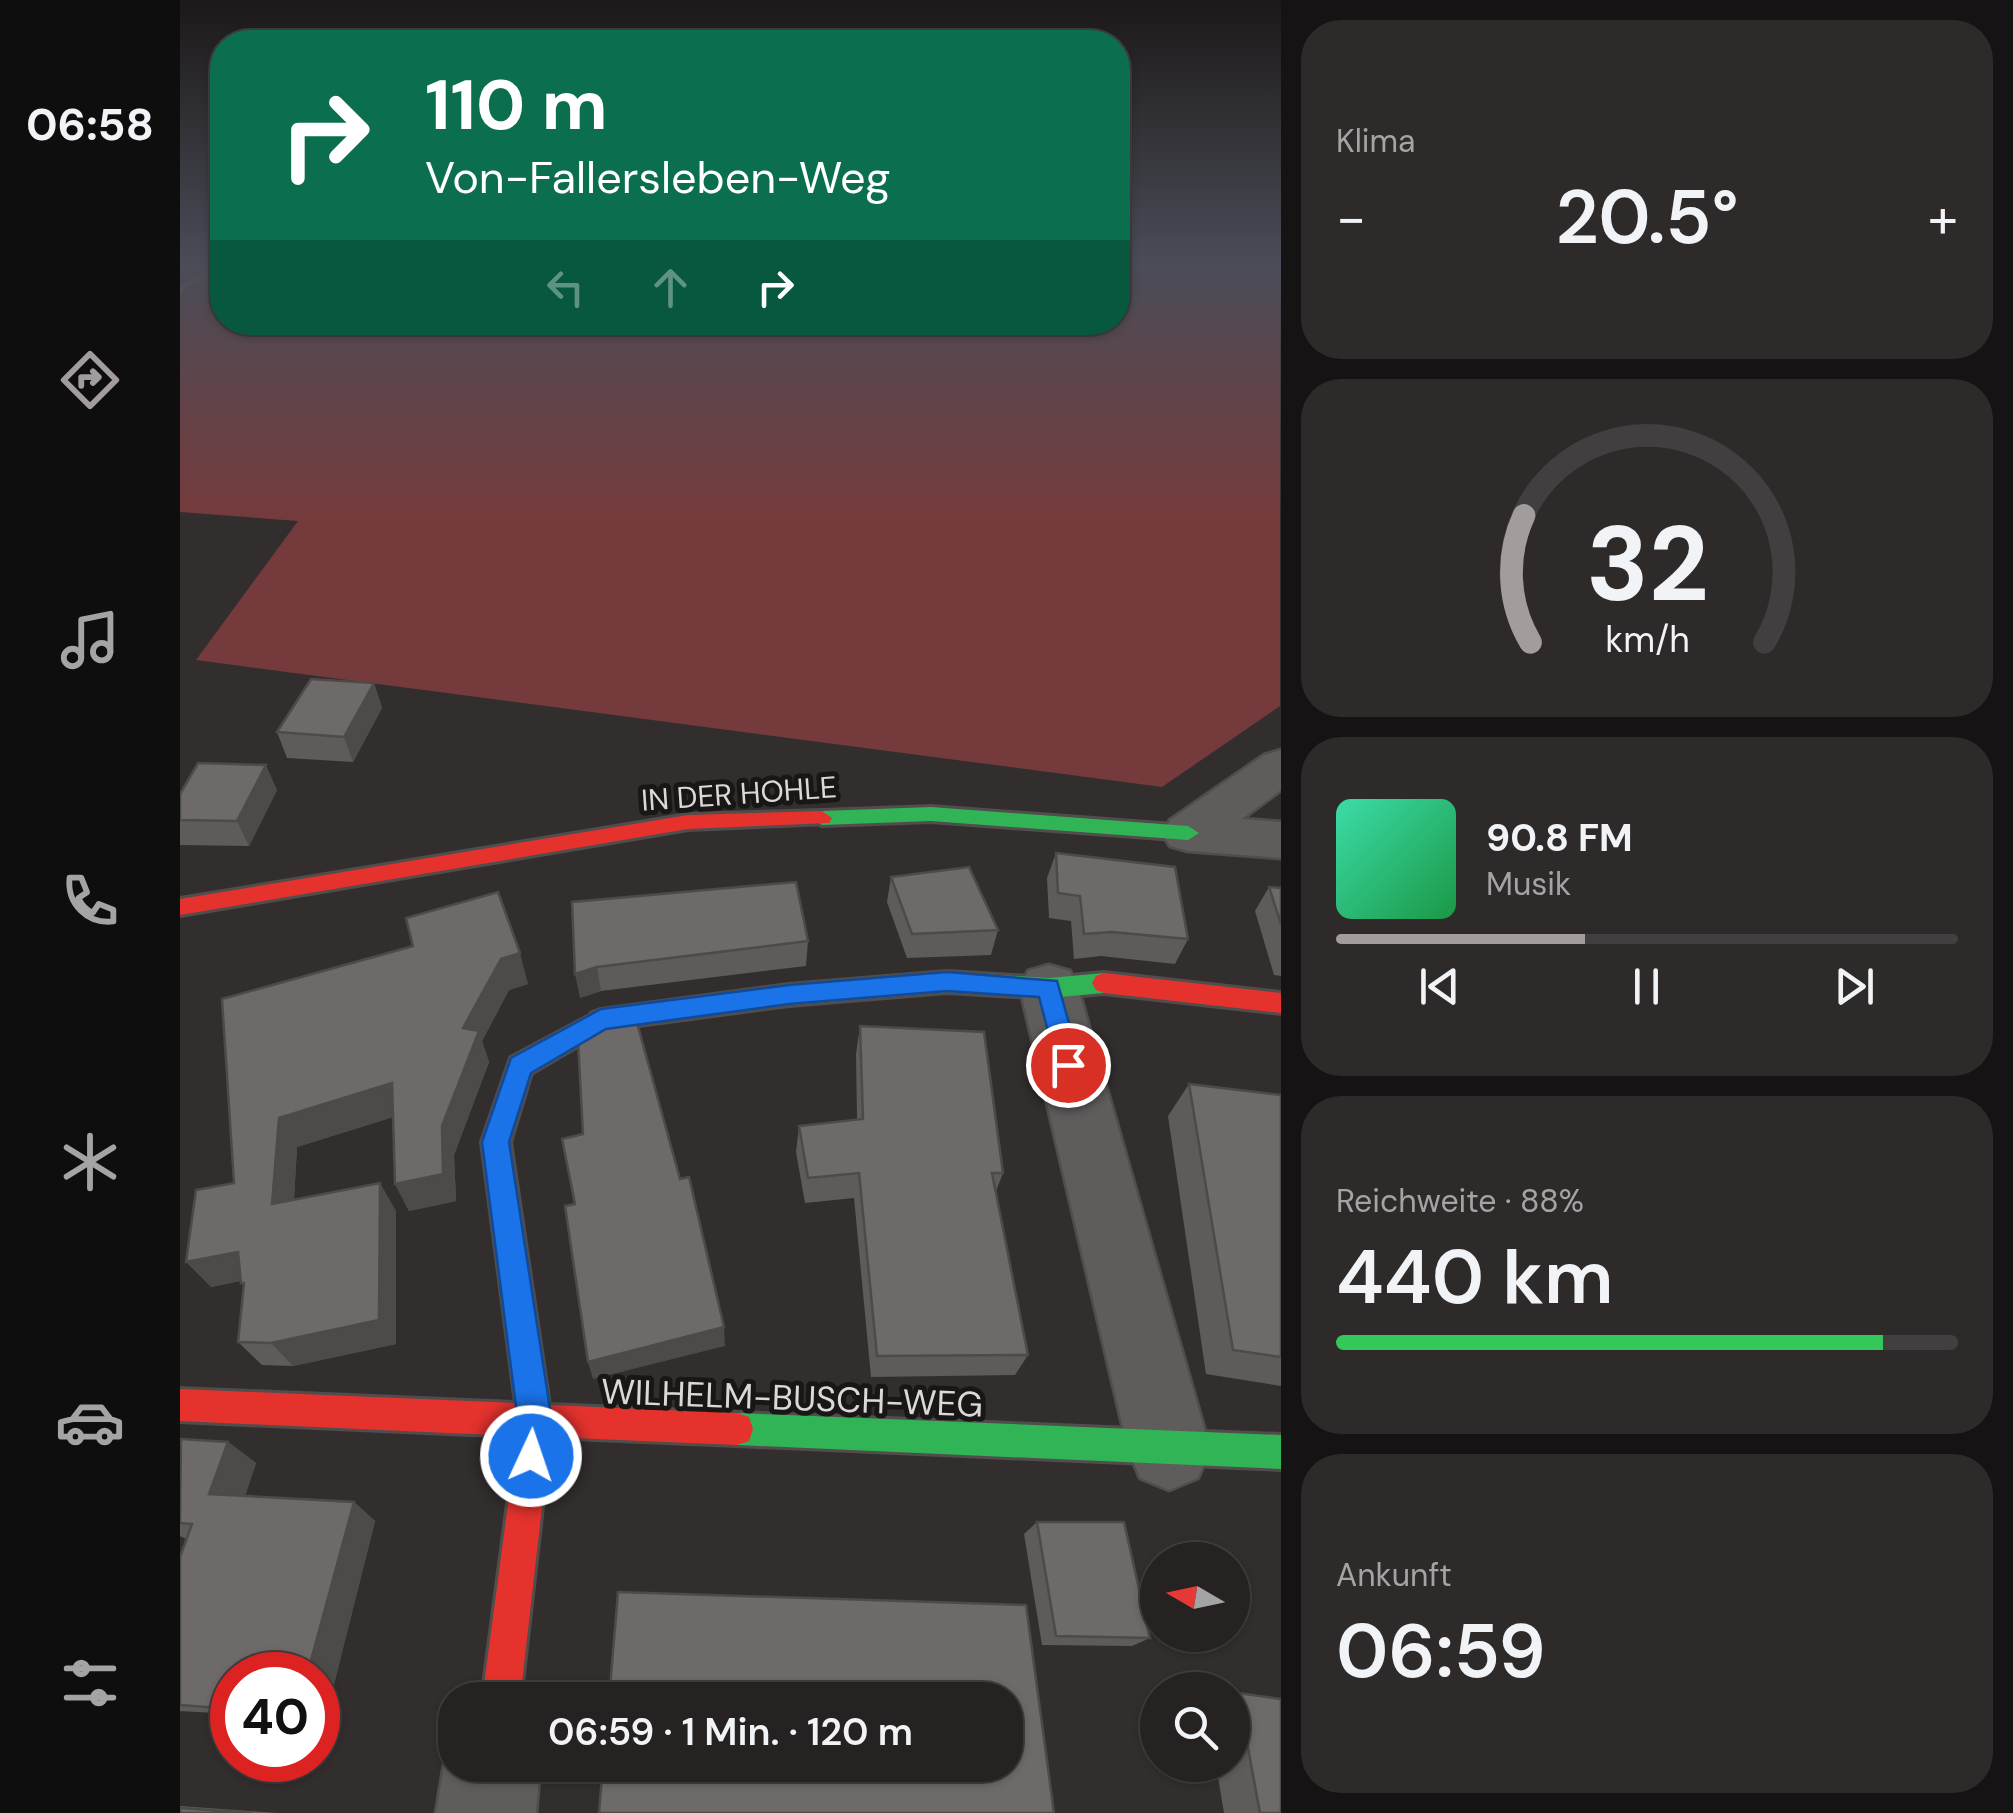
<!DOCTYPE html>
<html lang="de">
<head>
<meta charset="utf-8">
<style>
  body { margin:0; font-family:"DM Sans",sans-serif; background:#2e2a2a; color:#f1f3f6; height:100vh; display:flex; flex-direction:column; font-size:38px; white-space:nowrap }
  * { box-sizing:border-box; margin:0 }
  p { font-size:32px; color:#a4a4a5 }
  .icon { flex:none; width:55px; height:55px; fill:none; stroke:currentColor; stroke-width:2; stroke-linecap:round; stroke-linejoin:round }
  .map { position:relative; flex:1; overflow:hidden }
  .drawer { display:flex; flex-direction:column; gap:20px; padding:20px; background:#151313; width:732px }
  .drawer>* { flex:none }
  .hud { position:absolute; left:30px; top:30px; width:920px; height:305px; border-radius:40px; box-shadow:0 2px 8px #0004,0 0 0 2px #423f40; background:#0b6e4f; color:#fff; overflow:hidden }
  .needle { width:65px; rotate:279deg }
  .controls { position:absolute; left:960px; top:1542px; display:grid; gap:20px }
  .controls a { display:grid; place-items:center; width:110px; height:110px; border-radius:50%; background:#262222; box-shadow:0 2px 8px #0004,0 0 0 2px #423f40; font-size:50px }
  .speed { position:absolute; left:30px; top:1652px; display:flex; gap:20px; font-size:50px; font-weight:700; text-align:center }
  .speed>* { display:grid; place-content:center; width:130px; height:130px; border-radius:50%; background:#262222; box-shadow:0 2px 8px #0004,0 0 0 2px #423f40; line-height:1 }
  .speed .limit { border:15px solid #d22; background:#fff; color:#111 }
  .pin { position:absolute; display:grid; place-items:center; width:85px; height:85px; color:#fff; margin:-42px; border:5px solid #fff; border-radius:50%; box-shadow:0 2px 10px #0007 }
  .me { position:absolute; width:110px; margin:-55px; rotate:3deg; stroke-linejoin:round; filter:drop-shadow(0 0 8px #0008) }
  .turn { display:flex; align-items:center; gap:35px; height:210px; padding:0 50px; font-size:45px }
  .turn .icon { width:130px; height:130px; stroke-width:2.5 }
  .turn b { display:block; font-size:70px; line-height:85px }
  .lanes { display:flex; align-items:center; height:95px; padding:0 50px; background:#0003; justify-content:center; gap:50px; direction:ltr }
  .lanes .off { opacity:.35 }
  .big { font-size:75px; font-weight:600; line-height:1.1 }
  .drawer .card { flex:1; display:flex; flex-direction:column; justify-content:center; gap:15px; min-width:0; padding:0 35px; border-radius:40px; background:#2e2a2a }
  .drawer .dial { align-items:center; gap:0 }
  .dial svg { height:260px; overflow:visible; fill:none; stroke:#423f40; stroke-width:7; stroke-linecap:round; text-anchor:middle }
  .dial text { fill:#f1f3f6; stroke:none }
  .song { display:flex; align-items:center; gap:30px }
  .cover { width:120px; height:120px; border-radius:15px; background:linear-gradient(135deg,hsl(160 70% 55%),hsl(140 70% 35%)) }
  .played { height:10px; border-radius:5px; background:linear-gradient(90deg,#a29c9c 40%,#423f40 40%) }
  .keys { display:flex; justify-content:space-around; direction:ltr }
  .heat { display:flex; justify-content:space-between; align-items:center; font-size:55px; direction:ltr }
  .charge { height:15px; border-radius:8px; background:linear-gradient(90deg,#34c759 88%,#423f40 0) }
  .trip { position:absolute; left:258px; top:1682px; width:585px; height:100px; border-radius:40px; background:#262222; box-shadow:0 2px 8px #0004,0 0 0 2px #423f40; font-weight:600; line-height:100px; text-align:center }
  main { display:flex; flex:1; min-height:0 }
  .dock { display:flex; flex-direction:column; width:180px; justify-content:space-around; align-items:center; background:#0f0e0e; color:#a4a4a5 }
  .dock .icon { width:70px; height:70px }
  .dock .on { color:#a29c9c }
  .dock b { font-size:45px; color:#f1f3f6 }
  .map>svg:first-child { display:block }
  .green { fill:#753b3c }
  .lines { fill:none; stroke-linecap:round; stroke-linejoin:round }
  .stream { fill:#ad595b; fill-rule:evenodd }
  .street-casing { stroke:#514d4d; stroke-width:5 }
  .fast-casing { stroke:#514d4d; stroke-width:6 }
  .jam-casing { stroke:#514d4d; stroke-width:6 }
  .street { fill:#5f5c5c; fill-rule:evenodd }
  .fast { fill:#30b455; fill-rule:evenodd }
  .jam { fill:#e5322d; fill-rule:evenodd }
  .wall { fill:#5f5b5b }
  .shaded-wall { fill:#4d4a4a }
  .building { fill:#6e6a6a; stroke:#4d4a4a; stroke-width:2.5 }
  .route { fill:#1a73e8; stroke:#114b97; stroke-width:2.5 }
  .labels { text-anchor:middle; stroke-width:10; stroke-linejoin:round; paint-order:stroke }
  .street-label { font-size:30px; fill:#ddd8d8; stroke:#191616 }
  .near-street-label { font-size:35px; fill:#ddd8d8; stroke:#191616 }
</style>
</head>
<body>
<main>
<nav class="dock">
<b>06:58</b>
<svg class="icon on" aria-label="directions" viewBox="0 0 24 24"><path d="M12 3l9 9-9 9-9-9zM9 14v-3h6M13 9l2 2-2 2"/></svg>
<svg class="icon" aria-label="music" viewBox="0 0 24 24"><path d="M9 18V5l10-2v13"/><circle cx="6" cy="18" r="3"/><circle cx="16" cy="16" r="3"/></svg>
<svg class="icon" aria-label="phone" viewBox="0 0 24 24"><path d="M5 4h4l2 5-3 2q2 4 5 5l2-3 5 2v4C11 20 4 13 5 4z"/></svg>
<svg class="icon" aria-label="climate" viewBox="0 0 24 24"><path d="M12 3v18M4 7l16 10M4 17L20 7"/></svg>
<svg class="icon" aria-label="car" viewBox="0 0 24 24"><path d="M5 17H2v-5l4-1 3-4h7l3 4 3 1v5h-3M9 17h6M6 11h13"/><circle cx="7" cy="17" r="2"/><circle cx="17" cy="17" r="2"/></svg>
<svg class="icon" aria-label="filters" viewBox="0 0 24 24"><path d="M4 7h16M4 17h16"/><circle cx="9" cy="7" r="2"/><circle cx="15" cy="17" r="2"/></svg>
</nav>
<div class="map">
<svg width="1101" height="1813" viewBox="0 0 1101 1813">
  <rect width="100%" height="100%" fill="#332e2e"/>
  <path class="green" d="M3,265H42V322H938V265H1100V706L982,787L16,660L118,521L0,512V267Z"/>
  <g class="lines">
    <path class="stream" d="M42,266V270L5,288L0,296V285Z"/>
    <defs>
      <g id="street">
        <path d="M1101,750V790L1062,819L1101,822V858L1008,851L990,846L982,833L990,820L1084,755Z"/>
        <path d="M869,965L890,971L898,988L1030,1449L1018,1478L989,1490L960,1478L948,1449L840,988L848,971Z"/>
        <path d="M275,1737V1765H360L356,1813H256L264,1765Z"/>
      </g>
      <g id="fast">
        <path d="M751,807L1008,826L1019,833L1008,840L751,821L642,825L632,818L642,811Z"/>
        <path d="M767,972L869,978L924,973L932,976L936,983L932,990L924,993L869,998L767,992L609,1005L421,1030L412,1027L409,1020L412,1013L421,1010L609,985Z"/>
        <path d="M557,1413L1101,1435V1469L557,1445L545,1441L541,1429L545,1417Z"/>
      </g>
      <g id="jam">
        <path d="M642,811L652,818L649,823L508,829L0,915V899L508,815Z"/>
        <path d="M924,973L1101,993V1013L924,993L916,990L912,983L916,976Z"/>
        <path d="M421,1010L430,1013L433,1020L430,1027L351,1073L330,1142L369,1405L557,1413L569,1417L573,1429L569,1441L557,1445L370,1437L340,1700H302L337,1436L0,1421V1389L336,1403L302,1142L331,1058Z"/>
      </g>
    </defs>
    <use href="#street" class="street-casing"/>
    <use href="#fast" class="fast-casing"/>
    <use href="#jam" class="jam-casing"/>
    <use href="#street" class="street"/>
    <use href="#fast" class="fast"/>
    <use href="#jam" class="jam"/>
  </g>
  <g class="wall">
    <path d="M194,683L202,708L173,762L107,758L97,732Z"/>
    <path d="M97,790L69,846L0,845V794Z"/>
    <path d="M876,853L1008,939L995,964L921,956L894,959L891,921L869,918L867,878Z"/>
    <path d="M711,877L818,930L811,955L727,958L707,902Z"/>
    <path d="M1089,887L1101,888V976L1094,975L1075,911Z"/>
    <path d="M392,902L628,941L626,966L421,991L400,998Z"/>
    <path d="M348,984L329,990L302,1041L309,1062L274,1155L276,1201L229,1211L215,1184L213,1117L117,1147L114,1200L216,1211V1344L113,1366L82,1365L58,1342L64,1287L60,1281L31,1287L54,1183L42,999Z"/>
    <path d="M680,1026L823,1173L816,1191L848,1355L835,1375L691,1377L674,1198L625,1203L616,1152L619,1126L677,1120L676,1054Z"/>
    <path d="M1009,1084L1101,1095V1386L1026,1374L988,1116Z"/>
    <path d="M0,1442H48L76,1463L65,1496L174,1502L195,1521L145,1720L138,1719V1675H52V1714L0,1711V1557L6,1539L0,1536Z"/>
    <path d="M857,1522L970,1638L952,1646L862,1645L844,1534Z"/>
    <path d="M1058,1693L1101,1813H1044L1036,1765H1052V1695Z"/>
    <path d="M0,1806L97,1813H0Z"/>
  </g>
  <g class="shaded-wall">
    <path d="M194,683L202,708L173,762L164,737Z"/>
    <path d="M86,765L97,790L69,846L57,821Z"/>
    <path d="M340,953L348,984L329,990L302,1041L309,1062L274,1155L276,1201L229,1211L215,1184L283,1028L321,959Z"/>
    <path d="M417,967L421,991L400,998L395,974Z"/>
    <path d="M212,1083L226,1113L117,1147L112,1232L92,1204L99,1118Z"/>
    <path d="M200,1183L216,1211V1344L113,1366L91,1343Z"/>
    <path d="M58,1252L81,1277L31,1287L6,1262Z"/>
    <path d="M544,1327L545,1346L413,1379L408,1362Z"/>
    <path d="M48,1442L76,1463L59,1513L29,1494Z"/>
    <path d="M174,1502L195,1521L145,1720L138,1718V1675H127Z"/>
  </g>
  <g class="building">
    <path d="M131,679L194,683L164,737L97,732Z"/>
    <path d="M18,763L86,765L57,821L0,820V794Z"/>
    <path d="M876,853L995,867L1008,939L932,932L904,934L900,896L878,893Z"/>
    <path d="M789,867L818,930L732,934L711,877Z"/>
    <path d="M616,882L628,941L417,967L395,974L392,902Z"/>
    <path d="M1089,887L1101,888V924Z"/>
    <path d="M318,892L340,953L321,959L283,1028L299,1031L262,1126L263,1174L215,1184L212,1083L99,1118L92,1204L200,1183L199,1320L91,1343L58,1342L64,1283H61L58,1252L6,1262L16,1190L54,1183L42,999L233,946L226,918Z"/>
    <path d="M456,1019L500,1179L509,1177L544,1327L408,1362L385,1206L395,1204L382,1139L403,1134L398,1041L431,1023Z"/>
    <path d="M680,1026L804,1032L823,1173H812L848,1355L697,1356L679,1173L628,1178L619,1126L683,1119Z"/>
    <path d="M1009,1084L1101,1095V1357L1053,1350Z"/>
    <path d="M1,1439L48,1442L29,1494L174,1502L127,1675H52V1709L0,1705V1557L12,1524L0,1523Z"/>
    <path d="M857,1522H944L970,1638L876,1636Z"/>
    <path d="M438,1592L846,1605L874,1813H419L423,1765H825V1700H429Z"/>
    <path d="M1058,1693L1101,1699V1813H1080Z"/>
    <path d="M0,1808L72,1813H0Z"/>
  </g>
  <linearGradient id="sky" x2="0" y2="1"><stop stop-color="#1c1919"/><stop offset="0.51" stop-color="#4a4c57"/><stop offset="1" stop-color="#4a4c57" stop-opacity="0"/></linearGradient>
  <rect width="1101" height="519" fill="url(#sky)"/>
  <path class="route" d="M767,972L877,981L901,1065L898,1073L888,1076L879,1073L859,997L767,991L609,1004L426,1029L351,1073L329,1142L372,1422L363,1468L351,1473L339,1468L334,1456L338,1422L302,1142L331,1058L421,1009L609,985Z"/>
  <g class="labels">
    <g class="street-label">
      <text transform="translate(559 794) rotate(-4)" y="10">IN DER HOHLE</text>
    </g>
    <g class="near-street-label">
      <text transform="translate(612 1398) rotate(2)" y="12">WILHELM-BUSCH-WEG</text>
    </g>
  </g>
</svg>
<div class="controls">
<a><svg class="needle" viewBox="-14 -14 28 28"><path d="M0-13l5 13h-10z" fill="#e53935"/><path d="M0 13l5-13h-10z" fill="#a4a4a5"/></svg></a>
<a><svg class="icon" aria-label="search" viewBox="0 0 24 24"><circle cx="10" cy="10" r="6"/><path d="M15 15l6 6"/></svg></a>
</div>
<div class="speed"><div class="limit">40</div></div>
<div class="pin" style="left:888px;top:1065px;background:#d93025"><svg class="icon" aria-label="arrive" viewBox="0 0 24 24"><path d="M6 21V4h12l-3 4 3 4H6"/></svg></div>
<svg class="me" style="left:351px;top:1456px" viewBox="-20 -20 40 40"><circle r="17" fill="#1a73e8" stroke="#fff" stroke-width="3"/><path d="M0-11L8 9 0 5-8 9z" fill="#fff"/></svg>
<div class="trip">06:59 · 1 Min. · 120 m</div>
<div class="hud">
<div class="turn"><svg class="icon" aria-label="right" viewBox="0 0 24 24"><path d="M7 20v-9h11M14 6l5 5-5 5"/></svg><div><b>110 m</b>Von-Fallersleben-Weg</div></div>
<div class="lanes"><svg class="icon off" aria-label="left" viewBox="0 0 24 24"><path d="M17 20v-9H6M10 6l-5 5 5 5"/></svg><svg class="icon off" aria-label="ahead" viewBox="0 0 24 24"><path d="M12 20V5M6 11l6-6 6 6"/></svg><svg class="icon" aria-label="right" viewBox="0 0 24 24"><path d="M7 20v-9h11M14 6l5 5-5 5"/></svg></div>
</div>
</div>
<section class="drawer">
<div class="card"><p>Klima</p>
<div class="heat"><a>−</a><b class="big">20.5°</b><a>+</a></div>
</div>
<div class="card dial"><svg viewBox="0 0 100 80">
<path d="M14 69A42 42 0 1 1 86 69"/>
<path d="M14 69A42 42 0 0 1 12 30" stroke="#a29c9c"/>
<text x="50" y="56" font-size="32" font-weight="700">32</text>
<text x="50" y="72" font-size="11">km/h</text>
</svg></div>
<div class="card">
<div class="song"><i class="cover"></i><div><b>90.8 FM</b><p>Musik</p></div></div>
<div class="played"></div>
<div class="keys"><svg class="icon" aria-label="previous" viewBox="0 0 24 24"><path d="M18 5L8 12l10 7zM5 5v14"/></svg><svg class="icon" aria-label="pause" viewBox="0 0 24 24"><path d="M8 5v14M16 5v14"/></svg><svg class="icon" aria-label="next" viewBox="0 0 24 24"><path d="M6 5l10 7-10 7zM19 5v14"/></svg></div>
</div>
<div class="card"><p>Reichweite · 88%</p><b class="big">440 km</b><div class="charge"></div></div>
<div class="card"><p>Ankunft</p><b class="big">06:59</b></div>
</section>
</main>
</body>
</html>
